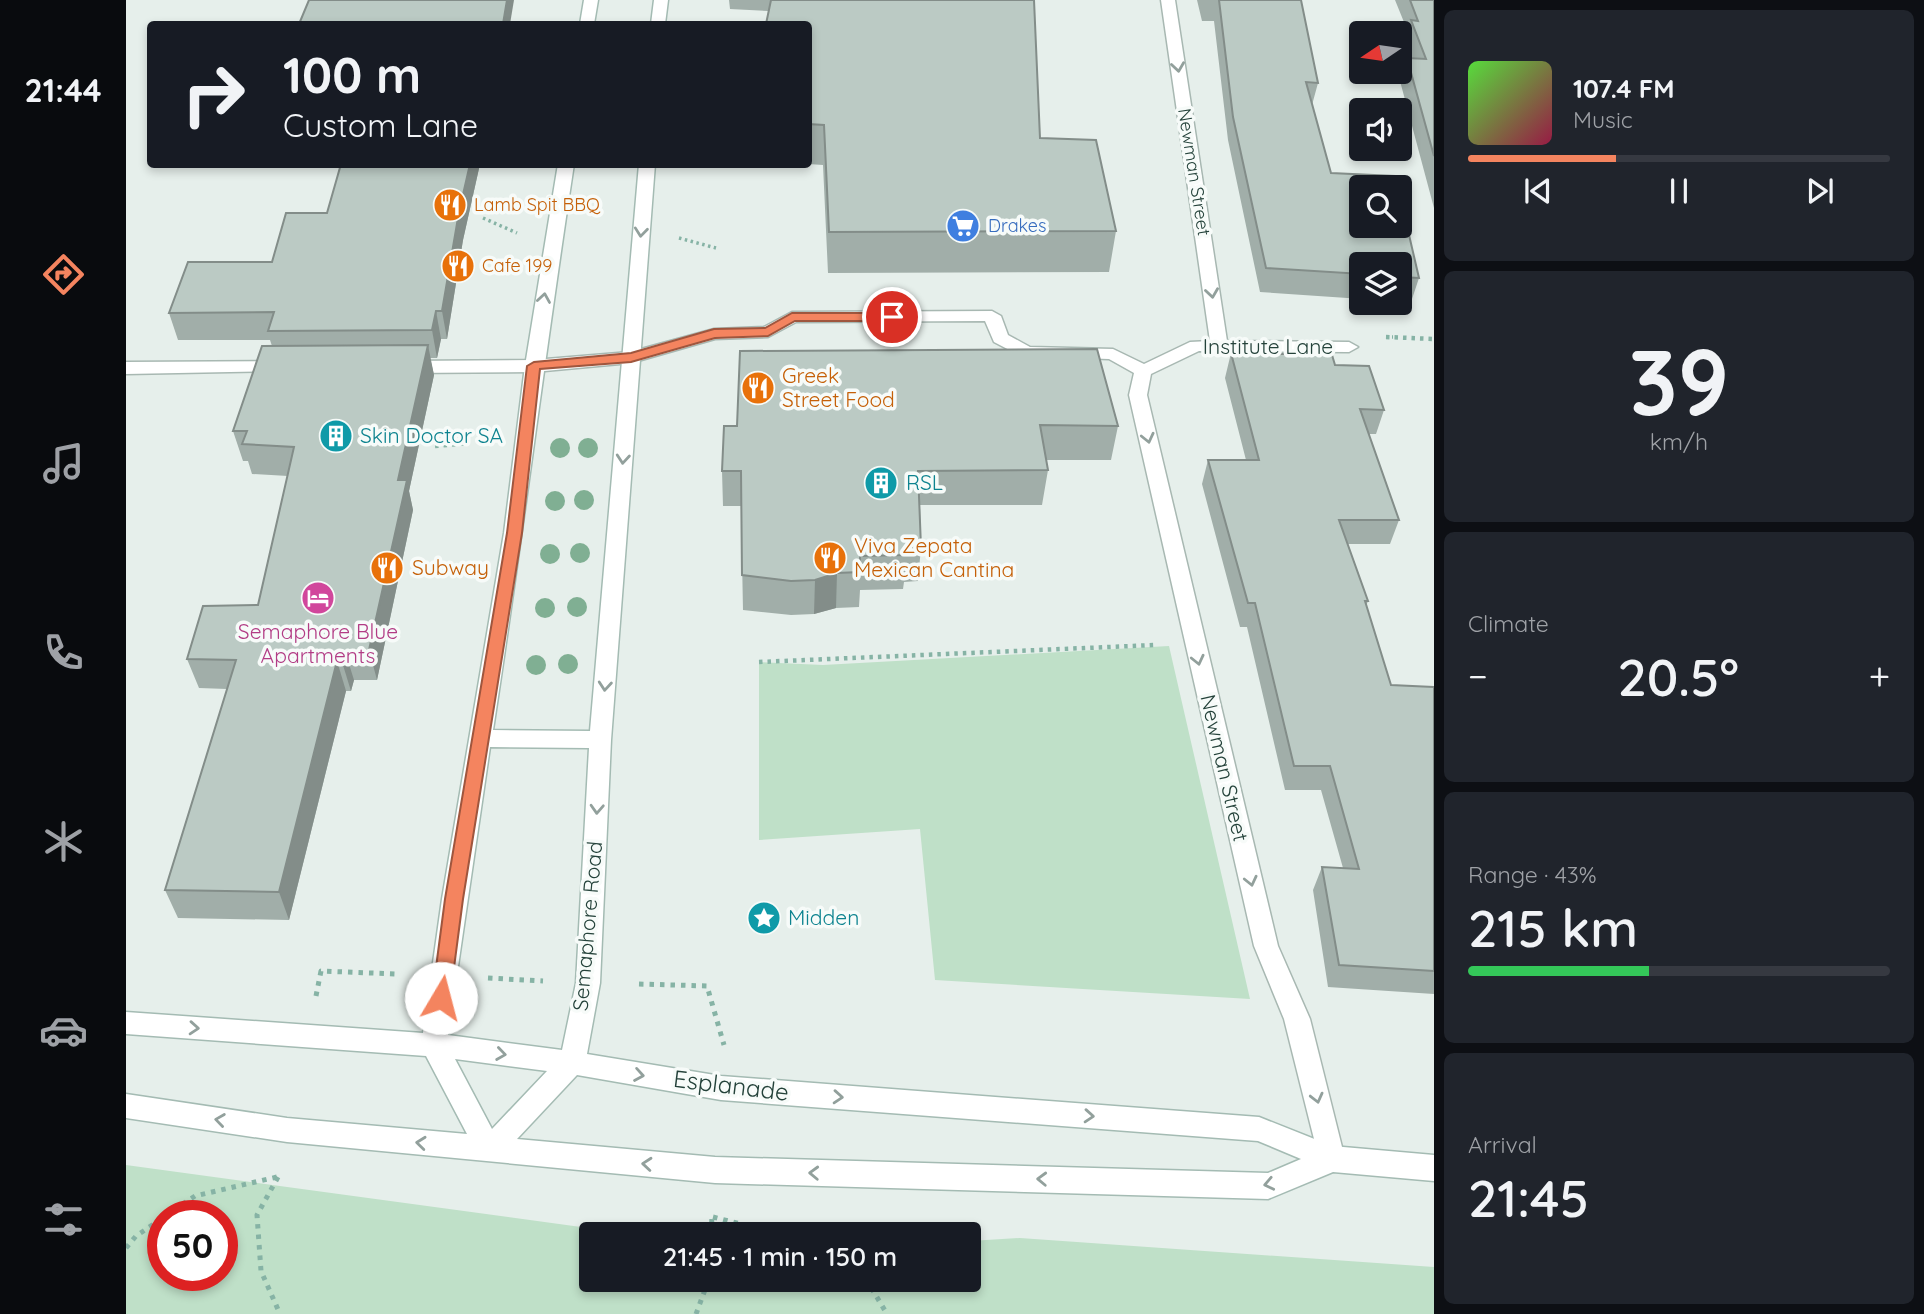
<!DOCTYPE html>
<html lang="en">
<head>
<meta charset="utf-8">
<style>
  body { margin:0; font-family:Quicksand,sans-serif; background:#20242c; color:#f1f3f6; height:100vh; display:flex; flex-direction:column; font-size:26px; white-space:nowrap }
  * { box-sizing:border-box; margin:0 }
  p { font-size:23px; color:#9ea1a6 }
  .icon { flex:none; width:38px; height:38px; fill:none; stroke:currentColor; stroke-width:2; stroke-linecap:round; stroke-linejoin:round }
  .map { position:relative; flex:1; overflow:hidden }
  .drawer { display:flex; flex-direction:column; gap:10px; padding:10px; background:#0d0f14; width:490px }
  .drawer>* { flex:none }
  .guide { position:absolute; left:21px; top:21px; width:665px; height:147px; border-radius:7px; box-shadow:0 4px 10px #0003; background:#171b24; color:#f1f3f6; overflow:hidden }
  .needle { width:46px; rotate:257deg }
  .buttons { position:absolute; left:1223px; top:21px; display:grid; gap:14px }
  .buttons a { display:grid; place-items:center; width:63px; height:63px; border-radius:7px; background:#171b24; box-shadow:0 4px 10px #0003; font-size:35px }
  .speed { position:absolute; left:21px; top:1200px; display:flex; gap:14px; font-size:35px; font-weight:700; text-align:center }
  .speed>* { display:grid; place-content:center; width:91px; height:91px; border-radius:50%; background:#171b24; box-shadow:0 4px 10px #0003; line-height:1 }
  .speed .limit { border:10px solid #d22; background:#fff; color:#111 }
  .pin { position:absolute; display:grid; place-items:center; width:60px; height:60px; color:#fff; margin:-30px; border:4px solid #fff; border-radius:50%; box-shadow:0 2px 7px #0007 }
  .me { position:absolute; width:77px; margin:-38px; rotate:8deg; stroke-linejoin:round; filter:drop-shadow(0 0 5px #0008) }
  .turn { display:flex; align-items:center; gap:24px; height:147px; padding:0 21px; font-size:32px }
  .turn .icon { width:91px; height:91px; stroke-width:2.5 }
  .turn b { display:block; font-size:49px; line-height:60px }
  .big { font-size:52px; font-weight:600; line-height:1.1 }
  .drawer .card { flex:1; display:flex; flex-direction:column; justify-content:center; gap:10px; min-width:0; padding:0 24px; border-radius:10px; background:#20242c }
  .drawer .dial { align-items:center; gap:0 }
  .dial b { font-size:91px; line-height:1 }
  .song { display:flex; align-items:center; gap:21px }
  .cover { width:84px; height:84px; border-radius:10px; background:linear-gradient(135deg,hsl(110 70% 55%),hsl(340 70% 35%)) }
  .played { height:7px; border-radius:4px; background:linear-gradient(90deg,#f4845f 35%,#363941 35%) }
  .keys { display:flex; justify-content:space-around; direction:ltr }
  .heat { display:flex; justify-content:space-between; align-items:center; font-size:38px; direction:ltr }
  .charge { height:10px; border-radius:5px; background:linear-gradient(90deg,#34c759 43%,#363941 0) }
  .trip { position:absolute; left:453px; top:1222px; width:402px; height:70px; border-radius:7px; background:#171b24; box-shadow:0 4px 10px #0003; font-weight:600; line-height:70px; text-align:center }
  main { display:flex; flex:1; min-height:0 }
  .dock { display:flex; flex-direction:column; width:126px; justify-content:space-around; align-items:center; background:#090b0e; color:#9ea1a6 }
  .dock .icon { width:49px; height:49px }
  .dock .on { color:#f4845f }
  .dock b { font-size:32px; color:#f1f3f6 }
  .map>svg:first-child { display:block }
  .green { fill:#bfe0c8; fill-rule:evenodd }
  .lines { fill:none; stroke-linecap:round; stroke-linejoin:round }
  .street-casing { stroke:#a8b8b2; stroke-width:3 }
  .secondary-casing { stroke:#a4bbb3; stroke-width:3 }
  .path-far2 { stroke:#86b3a5; stroke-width:3.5; stroke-dasharray:2.5 3.5; stroke-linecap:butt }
  .path-far1 { stroke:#86b3a5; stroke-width:4.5; stroke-dasharray:3.5 5; stroke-linecap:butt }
  .path { stroke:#86b3a5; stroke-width:5; stroke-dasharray:4.5 6; stroke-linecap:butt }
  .street { fill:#fff; fill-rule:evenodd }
  .secondary { fill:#fff; fill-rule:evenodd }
  .tree { fill:#80af93 }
  .wall { fill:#a1aea9 }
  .shaded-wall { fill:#838d89 }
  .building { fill:#bbcac4; stroke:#838d89; stroke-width:2 }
  .oneway { stroke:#92a09c }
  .route { fill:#f4845f; stroke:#9f563e; stroke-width:2 }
  .labels { text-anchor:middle; stroke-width:7; stroke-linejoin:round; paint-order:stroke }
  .far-street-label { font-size:18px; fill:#24423a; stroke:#f7fbf9 }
  .far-food-label { font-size:18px; fill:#c56008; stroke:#f7fbf9; text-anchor:start }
  .far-shop-label { font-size:18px; fill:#366cbe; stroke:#f7fbf9; text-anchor:start }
  .street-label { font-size:21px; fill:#24423a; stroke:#f7fbf9 }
  .food-label { font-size:21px; fill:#c56008; stroke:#f7fbf9; text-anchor:start }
  .culture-label { font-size:21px; fill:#0d838f; stroke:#f7fbf9; text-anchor:start }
  .hotel-label { font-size:21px; fill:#b23c85; stroke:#f7fbf9 }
  .near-street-label { font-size:24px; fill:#24423a; stroke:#f7fbf9 }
</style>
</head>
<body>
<main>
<nav class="dock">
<b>21:44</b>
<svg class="icon on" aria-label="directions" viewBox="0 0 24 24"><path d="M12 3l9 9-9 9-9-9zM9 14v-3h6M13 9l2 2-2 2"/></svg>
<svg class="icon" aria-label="music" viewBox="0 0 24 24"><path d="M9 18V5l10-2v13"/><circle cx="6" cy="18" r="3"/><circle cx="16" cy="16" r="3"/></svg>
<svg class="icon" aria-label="phone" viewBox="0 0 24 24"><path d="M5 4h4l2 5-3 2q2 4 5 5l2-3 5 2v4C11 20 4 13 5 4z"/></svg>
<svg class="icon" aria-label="climate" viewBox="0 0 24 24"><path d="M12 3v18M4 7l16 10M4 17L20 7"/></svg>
<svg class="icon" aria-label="car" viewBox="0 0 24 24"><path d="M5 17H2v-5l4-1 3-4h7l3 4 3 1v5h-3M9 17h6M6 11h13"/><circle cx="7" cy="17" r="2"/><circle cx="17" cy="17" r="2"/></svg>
<svg class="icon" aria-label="filters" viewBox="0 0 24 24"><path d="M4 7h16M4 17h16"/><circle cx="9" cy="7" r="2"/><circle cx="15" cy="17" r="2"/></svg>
</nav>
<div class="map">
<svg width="1308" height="1314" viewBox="0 0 1308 1314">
  <rect width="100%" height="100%" fill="#e6efeb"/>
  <g class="green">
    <path d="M1043,646L1124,999L809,980L794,829L633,840V662L697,665Z"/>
    <path d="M0,1165L506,1234H466V1279H844V1241L894,1238L1308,1267V1314H0ZM37,1216H96V1276H37Z"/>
  </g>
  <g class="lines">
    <defs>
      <g id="street">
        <path d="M1035,0H1049L1101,341L1223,342L1232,347L1223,352L1073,351L1025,374L1021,395L1152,946L1184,1019L1219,1159L1215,1168L1206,1172L1197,1168L1193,1159L1158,1019L1128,946L1003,395L1008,373L983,359L895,356L868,342L859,321L670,322L642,337L589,339L505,363L408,372L279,373L270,367L279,361L408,360L504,352L588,329L638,327L666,312L866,311L875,316L882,335L904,347L987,349L1018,364L1064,342L1084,341Z"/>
        <path d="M155,361L164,367L161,371L0,374V362Z"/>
      </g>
      <g id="secondary">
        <path d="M458,0H472L468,24H454Z"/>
        <path d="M528,0H542L539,24H525Z"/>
        <path d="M432,164H448C419,353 396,542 367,730L464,731L513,164H529L485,740L474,983L461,1054L595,1076L1133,1117L1206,1146L1308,1155V1181L1207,1172L1142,1199L589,1183L161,1142L0,1118V1094L161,1118L341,1134L300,1056L0,1034V1012L297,1033L316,899L378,533L399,366ZM364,747L463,748L450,983L436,1050L322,1035ZM329,1059L421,1071L366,1129ZM451,1075L595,1100L1132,1141L1175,1159L1142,1173L589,1157L391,1139Z"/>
      </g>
    </defs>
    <use href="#street" class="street-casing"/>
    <use href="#secondary" class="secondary-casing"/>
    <g class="path-far2">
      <path d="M357,218L391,233"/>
      <path d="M553,238L590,248"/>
      <path d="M1260,337H1267"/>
    </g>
    <g class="path-far1">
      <path d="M1260,337L1308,339"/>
      <path d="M309,446L342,443"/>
      <path d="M633,662L1029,645"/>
    </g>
    <g class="path">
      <path d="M362,978L417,981"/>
      <path d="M513,984L581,986L598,1045"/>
      <path d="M190,996L195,971L270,974"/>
      <path d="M152,1177L131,1215L135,1271L154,1314"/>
      <path d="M39,1216L69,1196L151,1177"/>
      <path d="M587,1217L654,1234"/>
      <path d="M585,1234L586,1217"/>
      <path d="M0,1248L10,1236L37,1218"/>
      <path d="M740,1279L761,1314"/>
      <path d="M570,1314L583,1279"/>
    </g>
    <use href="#street" class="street"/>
    <use href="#secondary" class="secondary"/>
  </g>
  <g class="tree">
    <circle cx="434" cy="448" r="10"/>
    <circle cx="462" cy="448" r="10"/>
    <circle cx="458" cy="500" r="10"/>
    <circle cx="429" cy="501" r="10"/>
    <circle cx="454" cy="553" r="10"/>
    <circle cx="424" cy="554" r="10"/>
    <circle cx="451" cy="607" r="10"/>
    <circle cx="419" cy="608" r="10"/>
    <circle cx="442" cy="664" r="10"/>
    <circle cx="410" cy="665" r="10"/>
  </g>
  <g class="wall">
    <path d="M603,0H908L914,138L990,231L983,272L702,273L697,165L682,164V24L643,11L604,9Z"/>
    <path d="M1071,0H1175L1192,83L1186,105L1205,173L1293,278L1285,302L1274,301V264H1236V299L1134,292L1102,140L1088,21H1076Z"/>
    <path d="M1269,0H1308V208L1274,81L1281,58L1284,59L1279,43L1282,32Z"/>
    <path d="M215,164H354L337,240L321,339H315L311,358H304L308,375L283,491L287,510L251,680H228L225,691H220L163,920L52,918L39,890L101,689L73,688L61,659L132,605L162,476L126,474L122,461H117L107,431L146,346L144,340H52L43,313L146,262L201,213Z"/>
    <path d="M1105,353L1209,365L1258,410L1250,434H1243L1273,520L1264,544H1222L1242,601L1240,606L1265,685L1308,687V994L1202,987L1187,890L1196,867L1217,868L1195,790H1159L1121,627H1114L1076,484L1082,460H1120L1099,378Z"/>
    <path d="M598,426H992L985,460H920L922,470L916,505H794L795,547L792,581L778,582L777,589L734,590L733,607L710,608L688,614L665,615L617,610L615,506H597L596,471Z"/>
  </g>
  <g class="shaded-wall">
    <path d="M381,0H388L384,24H377Z"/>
    <path d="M344,164H354L337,240L321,339L316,311L333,212Z"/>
    <path d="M310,311L315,339L311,358L306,330Z"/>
    <path d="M302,345L308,375L283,491L287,510L251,680L243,650L272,480Z"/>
    <path d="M711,573L710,608L688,614L689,580Z"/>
    <path d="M219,651L228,680L225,691L216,662Z"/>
    <path d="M211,661L220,691L163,920L153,892Z"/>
  </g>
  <g class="building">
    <path d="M183,0H381L377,24H173Z"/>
    <path d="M645,0H908L914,138L970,140L990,231L703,232L698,125L682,124V24H640Z"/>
    <path d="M1093,0H1175L1192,83L1180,82L1205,173L1269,176L1272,187H1236V226H1274V196L1293,278L1274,277V264H1236V274L1140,268L1107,117Z"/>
    <path d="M1284,0H1308V156L1281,58L1300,59L1285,20L1292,21Z"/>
    <path d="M215,164H344L333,212L316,311H310L306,330L142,331L148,312L43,313L62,262H146L160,213H201Z"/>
    <path d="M302,345L272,480H281L243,650L219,651L216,662L211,661L153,892L39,890L110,660L61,659L77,606L132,605L168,447L116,444L121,431H107L136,346Z"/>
    <path d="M971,349L992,426L914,425L922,470L792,471L795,547L780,548V555L734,556V572L711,573L689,580L665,581L616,575L615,471H596L598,426H611L614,351Z"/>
    <path d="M1105,353L1206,355L1209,365L1243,366L1258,410L1234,409L1273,520H1213L1242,601H1239L1265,685L1308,687V971L1213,965L1196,867L1233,869L1204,766H1168L1129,603H1122L1082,460H1133Z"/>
  </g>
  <defs><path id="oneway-chevron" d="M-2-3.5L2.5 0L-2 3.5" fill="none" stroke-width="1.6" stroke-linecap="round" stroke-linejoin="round" transform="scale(1.75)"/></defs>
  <g class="oneway">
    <use href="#oneway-chevron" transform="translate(1052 67) rotate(82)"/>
    <use href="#oneway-chevron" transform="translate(515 232) rotate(96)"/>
    <use href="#oneway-chevron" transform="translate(1086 293) rotate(82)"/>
    <use href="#oneway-chevron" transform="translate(418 298) rotate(-81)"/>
    <use href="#oneway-chevron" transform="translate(1022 438) rotate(77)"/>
    <use href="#oneway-chevron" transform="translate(497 459) rotate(95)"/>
    <use href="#oneway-chevron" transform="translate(1072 660) rotate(77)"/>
    <use href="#oneway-chevron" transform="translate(479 686) rotate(95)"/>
    <use href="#oneway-chevron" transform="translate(471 809) rotate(93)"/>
    <use href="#oneway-chevron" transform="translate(1125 881) rotate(77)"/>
    <use href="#oneway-chevron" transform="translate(68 1028) rotate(4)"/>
    <use href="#oneway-chevron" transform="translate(375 1054) rotate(8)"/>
    <use href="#oneway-chevron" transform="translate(513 1075) rotate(10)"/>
    <use href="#oneway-chevron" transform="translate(712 1097) rotate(4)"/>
    <use href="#oneway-chevron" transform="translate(1191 1098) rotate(76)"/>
    <use href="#oneway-chevron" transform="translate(963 1116) rotate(4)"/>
    <use href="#oneway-chevron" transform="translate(94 1120) rotate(-172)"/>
    <use href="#oneway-chevron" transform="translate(295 1143) rotate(-174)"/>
    <use href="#oneway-chevron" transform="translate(521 1164) rotate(-175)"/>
    <use href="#oneway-chevron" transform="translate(688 1173) rotate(-178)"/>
    <use href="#oneway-chevron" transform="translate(916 1179) rotate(-178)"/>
    <use href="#oneway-chevron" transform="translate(1143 1184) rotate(168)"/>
  </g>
  <path class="route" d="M666,313H766L772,317L766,321H669L642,336L589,338L505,362L414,369L396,533L337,899L324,998L322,1004L315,1006L308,1004L306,998L319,899L381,533L401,366L408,362L505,353L588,329L639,328Z"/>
  <defs>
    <symbol id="restaurant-disc" viewBox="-11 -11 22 22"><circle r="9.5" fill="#e8710a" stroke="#f7fbf9"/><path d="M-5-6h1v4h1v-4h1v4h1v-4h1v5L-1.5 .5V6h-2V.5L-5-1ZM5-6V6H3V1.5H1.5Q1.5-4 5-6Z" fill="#fff"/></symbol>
    <symbol id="supermarket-disc" viewBox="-11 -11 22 22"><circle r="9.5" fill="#3f7fe0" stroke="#f7fbf9"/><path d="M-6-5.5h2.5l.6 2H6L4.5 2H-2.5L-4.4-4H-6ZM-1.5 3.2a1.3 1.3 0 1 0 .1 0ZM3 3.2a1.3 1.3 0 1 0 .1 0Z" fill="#fff"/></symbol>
    <symbol id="building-disc" viewBox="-11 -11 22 22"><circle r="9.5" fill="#0f9aa8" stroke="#f7fbf9"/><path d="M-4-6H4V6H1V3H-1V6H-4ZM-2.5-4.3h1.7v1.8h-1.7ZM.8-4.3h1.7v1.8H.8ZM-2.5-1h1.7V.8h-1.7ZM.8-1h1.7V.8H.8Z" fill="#fff"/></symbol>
    <symbol id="hotel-disc" viewBox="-11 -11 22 22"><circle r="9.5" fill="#d1479c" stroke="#f7fbf9"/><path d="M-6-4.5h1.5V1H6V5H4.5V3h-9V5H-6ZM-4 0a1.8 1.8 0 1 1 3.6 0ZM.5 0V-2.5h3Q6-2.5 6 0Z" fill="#fff"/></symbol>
    <symbol id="sight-disc" viewBox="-11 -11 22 22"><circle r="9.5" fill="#0f9aa8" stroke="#f7fbf9"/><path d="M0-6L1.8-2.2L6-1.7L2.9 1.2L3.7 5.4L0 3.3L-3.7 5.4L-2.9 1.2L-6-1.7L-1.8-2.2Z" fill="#fff"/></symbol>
  </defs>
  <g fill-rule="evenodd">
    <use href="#restaurant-disc" x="305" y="186" width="38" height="38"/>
    <use href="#supermarket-disc" x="818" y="207" width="38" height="38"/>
    <use href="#restaurant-disc" x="313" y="247" width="38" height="38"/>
    <use href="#restaurant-disc" x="613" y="369" width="38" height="38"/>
    <use href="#building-disc" x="191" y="417" width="38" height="38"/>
    <use href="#building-disc" x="736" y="464" width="38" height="38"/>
    <use href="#restaurant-disc" x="685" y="539" width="38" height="38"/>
    <use href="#restaurant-disc" x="242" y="549" width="38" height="38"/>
    <use href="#hotel-disc" x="173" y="579" width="38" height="38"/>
    <use href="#sight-disc" x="619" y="899" width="38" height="38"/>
  </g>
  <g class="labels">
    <g class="far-street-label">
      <text transform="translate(1068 172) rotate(81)" y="6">Newman Street</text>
    </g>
    <g class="far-food-label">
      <text x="348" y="211">Lamb Spit BBQ</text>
      <text x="356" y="272">Cafe 199</text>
    </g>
    <g class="far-shop-label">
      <text x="862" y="232">Drakes</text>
    </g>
    <g class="street-label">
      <text x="1142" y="354">Institute Lane</text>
      <text transform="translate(1098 768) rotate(77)" y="7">Newman Street</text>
      <text transform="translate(462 926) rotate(-85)" y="7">Semaphore Road</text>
    </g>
    <g class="food-label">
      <text x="656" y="383">Greek<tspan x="656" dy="24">Street Food</tspan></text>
      <text x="728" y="553">Viva Zepata<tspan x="728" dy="24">Mexican Cantina</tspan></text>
      <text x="286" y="575">Subway</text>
    </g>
    <g class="culture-label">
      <text x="234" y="443">Skin Doctor SA</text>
      <text x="780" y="490">RSL</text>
      <text x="662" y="925">Midden</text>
    </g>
    <g class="hotel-label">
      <text x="192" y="639">Semaphore Blue<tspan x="192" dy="24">Apartments</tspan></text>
    </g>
    <g class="near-street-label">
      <text transform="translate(605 1086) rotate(7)" y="8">Esplanade</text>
    </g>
  </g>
</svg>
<div class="buttons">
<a><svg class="needle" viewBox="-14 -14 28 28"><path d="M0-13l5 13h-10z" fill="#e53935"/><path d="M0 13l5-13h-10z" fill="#9ea1a6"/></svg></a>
<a><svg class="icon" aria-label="sound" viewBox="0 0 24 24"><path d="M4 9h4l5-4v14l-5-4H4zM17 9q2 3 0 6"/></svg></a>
<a><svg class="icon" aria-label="search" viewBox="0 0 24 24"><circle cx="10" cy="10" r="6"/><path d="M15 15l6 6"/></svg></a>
<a><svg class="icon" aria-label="layers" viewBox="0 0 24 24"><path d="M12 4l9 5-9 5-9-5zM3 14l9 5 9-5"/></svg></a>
</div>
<div class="speed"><div class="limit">50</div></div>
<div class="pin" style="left:766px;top:317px;background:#d93025"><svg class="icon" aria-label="arrive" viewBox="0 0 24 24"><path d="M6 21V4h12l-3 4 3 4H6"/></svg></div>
<svg class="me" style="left:315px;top:998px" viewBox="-20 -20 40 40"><circle r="19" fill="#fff"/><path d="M0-13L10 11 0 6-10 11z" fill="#f4845f"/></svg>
<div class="trip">21:45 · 1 min · 150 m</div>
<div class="guide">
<div class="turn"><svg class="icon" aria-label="right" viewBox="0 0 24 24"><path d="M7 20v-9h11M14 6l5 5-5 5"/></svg><div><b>100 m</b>Custom Lane</div></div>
</div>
</div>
<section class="drawer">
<div class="card">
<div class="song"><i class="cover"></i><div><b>107.4 FM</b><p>Music</p></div></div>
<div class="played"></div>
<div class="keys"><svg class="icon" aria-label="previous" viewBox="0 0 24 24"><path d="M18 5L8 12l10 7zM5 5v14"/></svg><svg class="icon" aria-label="pause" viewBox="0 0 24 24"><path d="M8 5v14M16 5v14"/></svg><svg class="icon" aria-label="next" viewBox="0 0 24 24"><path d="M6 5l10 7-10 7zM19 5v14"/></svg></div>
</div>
<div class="card dial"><b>39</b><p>km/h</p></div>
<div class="card"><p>Climate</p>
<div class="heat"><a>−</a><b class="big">20.5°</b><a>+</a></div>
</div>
<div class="card"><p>Range · 43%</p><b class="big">215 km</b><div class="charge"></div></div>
<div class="card"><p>Arrival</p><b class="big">21:45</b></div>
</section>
</main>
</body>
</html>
